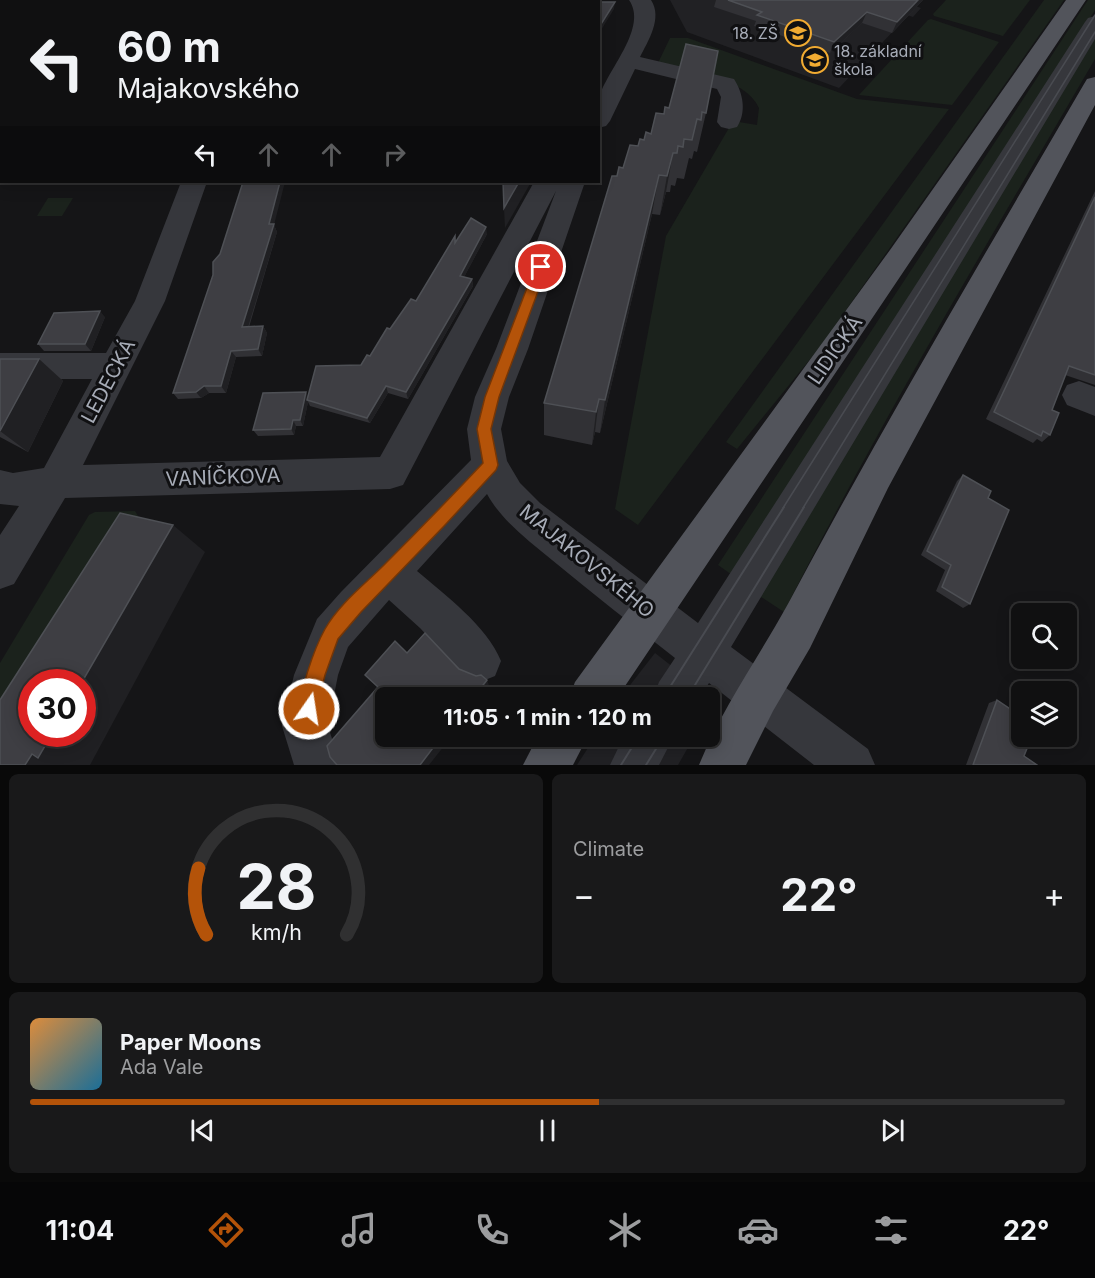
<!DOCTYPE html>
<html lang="en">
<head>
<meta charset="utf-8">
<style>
  body { margin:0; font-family:Inter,sans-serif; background:#19191a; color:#f1f3f6; height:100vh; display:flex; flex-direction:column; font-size:22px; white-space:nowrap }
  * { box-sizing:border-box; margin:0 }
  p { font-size:20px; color:#9c9d9f }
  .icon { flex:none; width:33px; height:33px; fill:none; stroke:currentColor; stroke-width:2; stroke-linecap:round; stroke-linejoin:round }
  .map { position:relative; height:765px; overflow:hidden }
  .side { display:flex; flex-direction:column; gap:9px; padding:9px; background:#090909; flex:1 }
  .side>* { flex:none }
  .top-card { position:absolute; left:0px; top:0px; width:600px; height:183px; box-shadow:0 3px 15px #0003,0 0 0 2px #303031; background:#101011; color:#f1f3f6; overflow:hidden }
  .buttons { position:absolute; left:1011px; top:603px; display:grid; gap:12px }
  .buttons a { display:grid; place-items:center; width:66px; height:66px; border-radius:9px; background:#101011; box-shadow:0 3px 15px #0003,0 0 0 2px #303031; font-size:30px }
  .speed { position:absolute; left:18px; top:669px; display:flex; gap:12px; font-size:30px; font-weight:700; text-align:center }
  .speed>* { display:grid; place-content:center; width:78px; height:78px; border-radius:50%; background:#101011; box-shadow:0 3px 15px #0003,0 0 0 2px #303031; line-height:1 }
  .speed .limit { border:9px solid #d22; background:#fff; color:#111 }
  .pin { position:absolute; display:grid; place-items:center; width:51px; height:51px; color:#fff; margin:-26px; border:3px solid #fff; border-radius:50%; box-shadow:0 2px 6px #0007 }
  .me { position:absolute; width:66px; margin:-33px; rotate:13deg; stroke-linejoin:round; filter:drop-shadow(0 0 4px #0008) }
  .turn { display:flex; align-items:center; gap:21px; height:126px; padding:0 18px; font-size:27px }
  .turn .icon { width:78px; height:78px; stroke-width:2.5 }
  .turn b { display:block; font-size:42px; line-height:51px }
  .lanes { display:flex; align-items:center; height:57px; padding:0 18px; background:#0003; justify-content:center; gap:30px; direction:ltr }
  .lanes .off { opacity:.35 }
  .big { font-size:45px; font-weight:700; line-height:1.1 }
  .side .tile { flex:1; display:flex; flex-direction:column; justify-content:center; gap:9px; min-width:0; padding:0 21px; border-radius:9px; background:#19191a }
  .side .dial { align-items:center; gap:0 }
  .dial svg { height:156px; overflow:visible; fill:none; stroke:#303031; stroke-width:7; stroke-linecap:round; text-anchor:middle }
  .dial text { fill:#f1f3f6; stroke:none }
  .song { display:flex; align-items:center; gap:18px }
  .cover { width:72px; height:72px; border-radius:9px; background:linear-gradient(135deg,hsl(30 70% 55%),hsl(200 70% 35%)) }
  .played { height:6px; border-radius:3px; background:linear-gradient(90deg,#b45309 55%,#303031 55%) }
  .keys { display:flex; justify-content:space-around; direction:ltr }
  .heat { display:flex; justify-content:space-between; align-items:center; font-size:33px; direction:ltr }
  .side .tiles { flex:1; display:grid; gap:9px; grid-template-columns:1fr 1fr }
  .tile:last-child { grid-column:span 2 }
  .trip { position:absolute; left:375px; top:687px; width:345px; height:60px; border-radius:9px; background:#101011; box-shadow:0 3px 15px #0003,0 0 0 2px #303031; font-weight:700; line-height:60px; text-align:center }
  .dock { display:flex; height:96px; justify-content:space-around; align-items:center; background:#060607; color:#9c9d9f }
  .dock .icon { width:42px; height:42px }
  .dock .current { color:#b45309 }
  .dock b { font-size:27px; color:#f1f3f6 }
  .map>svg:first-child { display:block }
  .built { fill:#212124 }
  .green { fill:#1b221c }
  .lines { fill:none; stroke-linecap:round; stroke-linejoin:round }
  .minor { fill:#36373c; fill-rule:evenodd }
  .major { fill:#52545b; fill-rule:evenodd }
  .tram-far1 { stroke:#494b51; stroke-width:1.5 }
  .tram { stroke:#494b51; stroke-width:2 }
  .wall { fill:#313135 }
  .shaded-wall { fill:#202023 }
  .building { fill:#3e3e43; stroke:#4e5055; stroke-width:1.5 }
  .route { fill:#b45309; stroke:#753606; stroke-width:1.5 }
  .labels { text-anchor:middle; stroke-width:6; stroke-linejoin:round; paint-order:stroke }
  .far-poi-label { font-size:16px; fill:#a7acb7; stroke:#101012; text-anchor:end }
  .street-label { font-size:20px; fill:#a7acb7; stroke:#101012 }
</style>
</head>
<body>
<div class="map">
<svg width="1095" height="765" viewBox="0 0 1095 765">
  <rect width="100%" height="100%" fill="#151517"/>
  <g class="built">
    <path d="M670,0H918L913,5L921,8L913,17L904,14L902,22L839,88L687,32Z"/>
    <path d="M655,653L715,700L710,710V698H620Z"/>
    <path d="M595,737H694L678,765H577Z"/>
  </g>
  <g class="green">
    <path d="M946,0H1030L1003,36L934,16L933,14Z"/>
    <path d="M1044,0H1064L820,347L737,449L726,442Z"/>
    <path d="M1088,0H1095V10L735,577L718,565Z"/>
    <path d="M931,19L999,42L952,105L859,95L928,20Z"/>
    <path d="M670,38H688L857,99L949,109L638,525L615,509L666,236L733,121L757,125L759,108C744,76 689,72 658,63Z"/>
    <path d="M1095,38V59C989,241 879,423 784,612L758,595Z"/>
    <path d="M48,198H73L62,216H37Z"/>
    <path d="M135,511L138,516L0,700V663L89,515L95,512Z"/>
  </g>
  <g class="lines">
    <g class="minor">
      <rect x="257" y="0" width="20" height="2"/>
      <path d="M629,0H651C663,18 648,41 640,57L734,79C743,93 747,112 737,127L729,129L721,127L717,122L721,97L717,89L635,69L610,121L606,126L598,128C598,118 596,104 600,95C609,68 648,27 629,0Z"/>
      <path d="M1095,16V39L731,647L868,749L875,765H814L709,683L700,698H653L659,682L675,658C634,626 592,593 552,560C528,540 502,521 487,494L417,571C445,595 487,626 501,661L495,676L480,682L465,676L420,628L389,600L348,647L338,675L328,726L339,761L338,765H294L282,726L294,675L317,619L341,592L471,460L467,429L475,397L496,349L556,191L403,485L390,489L65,498L14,584L0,589V535L19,506L0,504V470L13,473L44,468L92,379H0V353H106L135,301L181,182H207L165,301L83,465L380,457L534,182H585L528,349L509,397L501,429L507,461L520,483L540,503L698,623L1085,22L1088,18Z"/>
      <rect x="0" y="159" width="2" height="16"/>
      <path d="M1079,381L1095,387V416L1067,405L1062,395L1067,385Z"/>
      <path d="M624,736H674L659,765H610Z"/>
    </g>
    <g class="major">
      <path d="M1066,0H1086L617,698H569L575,682L890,250Z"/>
      <path d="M1095,77V105L888,488L810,648L773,711L746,765H699C723,706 759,657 789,602C882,427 984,256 1084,84L1087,79Z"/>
      <path d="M538,736H588L573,765H523Z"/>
    </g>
    <g class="tram-far1">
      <path d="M783,508L1095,15"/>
      <path d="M803,508L1095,32"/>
    </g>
    <g class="tram">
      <path d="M663,698L784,507"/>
      <path d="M687,698L804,507"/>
      <path d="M621,765L639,736"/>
      <path d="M646,765L664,736"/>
    </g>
  </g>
  <g class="wall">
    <path d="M0,0H96L95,2H2V32H0Z"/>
    <path d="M107,0H143V2H108Z"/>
    <path d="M716,0H923L892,33L862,23L830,53L754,26L756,21L714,7Z"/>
    <path d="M665,107L706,113L697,152L694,151L692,159L689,158L684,179L677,178L675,186L671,185L670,192H666L660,215L652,214L600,433L595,432L592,445L544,435V403L617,176L638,146L651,134L664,114Z"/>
    <path d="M1095,191V385L1065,375L1052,410L1050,435L1042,442L1037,439L1033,443L986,419Z"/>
    <path d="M274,225L277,232L249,327L263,326L267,333L262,356L236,357L226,393H209L201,398L178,399L173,393Z"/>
    <path d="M487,234L464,277L472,279L473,286L408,399L388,393L370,423L310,406L308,402L303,426H296L294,435L258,436L253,430L361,365L370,356L390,329L416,301L455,236L456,242Z"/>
    <path d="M105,317L91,351H44L38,344Z"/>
    <path d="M0,359H39L63,381L28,452L0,437Z"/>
    <path d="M963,475L988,498L970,604L963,608L936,591L945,570L921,555L957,481Z"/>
    <path d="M997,700L1024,756L1037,765H966L989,703Z"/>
  </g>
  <g class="shaded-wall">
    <path d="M83,0H96L95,2H82Z"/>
    <path d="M216,0H228V2H215Z"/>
    <path d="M918,0H923L892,33L897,22Z"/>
    <path d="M615,2L614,9L598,35V29Z"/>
    <path d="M867,12L862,23L830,53L834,42Z"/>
    <path d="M673,153L666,192L660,215L667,176Z"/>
    <path d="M659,175L652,214L600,433L605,400Z"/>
    <path d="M280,182H285L274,225L277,232L246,334L242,327Z"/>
    <path d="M519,182H531L505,228L504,208Z"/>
    <path d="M486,227L487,234L461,283L460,276Z"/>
    <path d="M472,279L473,286L408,399L406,392Z"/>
    <path d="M100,311L105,317L91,351L85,344Z"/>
    <path d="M263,326L267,333L262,356L258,349Z"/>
    <path d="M231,351L236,357L226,393L221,386Z"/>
    <path d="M39,359L63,381L28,452L0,431Z"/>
    <path d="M204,386L209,393L201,398L196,392Z"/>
    <path d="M386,386L388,393L370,423L367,418Z"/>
    <path d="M306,392L309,398L307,400L308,402L303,426L300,420Z"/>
    <path d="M599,399L595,432L592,445L596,412Z"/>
    <path d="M293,420L296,426L294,435L291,429Z"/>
    <path d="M173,525L205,552L90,765H25L32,754L52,734H82V682Z"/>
    <path d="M487,680L490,688L482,698H473Z"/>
    <path d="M442,736H452L429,765H420Z"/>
  </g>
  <g class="building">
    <path d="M0,0H83L82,2H2V21H0Z"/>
    <path d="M190,0H216L215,2H189Z"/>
    <path d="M320,0H348L347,2H319Z"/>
    <path d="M437,0H470L469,2H437Z"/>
    <path d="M728,0H918L897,22L867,12L834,42L757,15L762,12Z"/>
    <path d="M598,2H615L598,29Z"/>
    <path d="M686,44L718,51L706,113L702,112L701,120L697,119L692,140L684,139L683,147L678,146L677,153H673L667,176L659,175L605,400L599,399L596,412L544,403L612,176H617L619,167L623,168L630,145L638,146L640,139L644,140L646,132L651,134L656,113L664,114L665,107L669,108Z"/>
    <path d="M243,182H280L269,224H274L242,327L263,326L258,349L231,351L221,386H204L196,392L173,393L213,275V262L220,254Z"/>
    <path d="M503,182H519L504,208Z"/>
    <path d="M1095,197V375L1069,366L1052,410L1059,413L1050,435L1043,431L1041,436L994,412Z"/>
    <path d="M471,218L486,227L460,276L472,279L406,392L386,386L367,418L307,400L316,366L361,365L367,355L370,356L387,328L390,329L411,299L416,301L455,236V243Z"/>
    <path d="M100,311L85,344H38L54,313Z"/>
    <path d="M0,359H39L0,431Z"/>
    <path d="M306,392L300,420H293L291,429L253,430L263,393Z"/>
    <path d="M963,475L991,491L988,498L1009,510L970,604L942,587L951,565L927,551Z"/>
    <path d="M120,513L173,525L82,682H32V734H52L38,758L32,754L25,765H0V700Z"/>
    <path d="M425,633L459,669L476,676L481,675L487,680L473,698H386V736H442L420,765H337L330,757L327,746L378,687L365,675L395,641L407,653Z"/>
    <path d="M997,700L1022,717V736H1032L1024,756L1037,765H973Z"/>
  </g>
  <path class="route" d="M541,263L547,267L499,397L491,429L498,465L496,470L445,525L361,612L338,639L325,675L315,715L309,718L302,715C295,699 316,645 325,629C339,604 365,584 384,565C418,531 450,498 483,463L477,429L485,397L535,267Z"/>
  <defs>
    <symbol id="school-ring" viewBox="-11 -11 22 22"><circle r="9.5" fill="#101012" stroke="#f1ab32" stroke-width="1.5"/><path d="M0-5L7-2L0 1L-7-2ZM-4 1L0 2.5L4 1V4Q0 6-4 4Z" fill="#f1ab32"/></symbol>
  </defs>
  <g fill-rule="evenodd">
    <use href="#school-ring" x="783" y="18" width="30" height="30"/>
    <use href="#school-ring" x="800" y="45" width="30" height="30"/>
  </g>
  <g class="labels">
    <g class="far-poi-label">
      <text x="778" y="39">18. ZŠ</text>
      <text x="834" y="57" text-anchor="start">18. základní<tspan x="834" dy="18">škola</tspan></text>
    </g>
    <g class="street-label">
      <text transform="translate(835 350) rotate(-55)" y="7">LIDICKÁ</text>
      <text transform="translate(108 381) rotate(-62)" y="7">LEDECKÁ</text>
      <text transform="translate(223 477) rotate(-2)" y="7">VANÍČKOVA</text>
      <text transform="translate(587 561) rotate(39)" y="7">MAJAKOVSKÉHO</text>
    </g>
  </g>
</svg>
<div class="buttons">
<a><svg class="icon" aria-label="search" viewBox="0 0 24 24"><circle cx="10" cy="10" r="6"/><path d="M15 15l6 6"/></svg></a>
<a><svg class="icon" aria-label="layers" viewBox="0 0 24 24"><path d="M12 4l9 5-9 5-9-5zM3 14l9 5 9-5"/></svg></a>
</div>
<div class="speed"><div class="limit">30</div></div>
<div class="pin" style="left:541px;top:267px;background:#d93025"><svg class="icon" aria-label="arrive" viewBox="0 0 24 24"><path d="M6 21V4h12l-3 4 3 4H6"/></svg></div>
<svg class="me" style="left:309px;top:709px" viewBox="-20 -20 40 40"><circle r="17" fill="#b45309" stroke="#fff" stroke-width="3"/><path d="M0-11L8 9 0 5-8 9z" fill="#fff"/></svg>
<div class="trip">11:05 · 1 min · 120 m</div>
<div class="top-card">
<div class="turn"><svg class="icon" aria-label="left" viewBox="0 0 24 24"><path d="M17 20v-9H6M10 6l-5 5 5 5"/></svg><div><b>60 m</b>Majakovského</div></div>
<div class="lanes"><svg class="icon" aria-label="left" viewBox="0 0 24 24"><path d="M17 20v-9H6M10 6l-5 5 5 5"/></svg><svg class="icon off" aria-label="ahead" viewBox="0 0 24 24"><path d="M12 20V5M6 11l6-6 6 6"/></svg><svg class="icon off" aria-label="ahead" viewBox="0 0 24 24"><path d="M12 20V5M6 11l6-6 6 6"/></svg><svg class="icon off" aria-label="right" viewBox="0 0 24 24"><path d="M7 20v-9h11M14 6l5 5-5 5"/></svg></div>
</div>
</div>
<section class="side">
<div class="tiles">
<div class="tile dial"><svg viewBox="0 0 100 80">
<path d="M14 69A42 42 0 1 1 86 69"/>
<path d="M14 69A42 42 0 0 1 10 35" stroke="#b45309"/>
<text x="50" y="56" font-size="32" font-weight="700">28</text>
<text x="50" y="72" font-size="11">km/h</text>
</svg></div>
<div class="tile"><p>Climate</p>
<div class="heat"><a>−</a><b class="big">22°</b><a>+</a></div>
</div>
<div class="tile">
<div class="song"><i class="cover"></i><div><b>Paper Moons</b><p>Ada Vale</p></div></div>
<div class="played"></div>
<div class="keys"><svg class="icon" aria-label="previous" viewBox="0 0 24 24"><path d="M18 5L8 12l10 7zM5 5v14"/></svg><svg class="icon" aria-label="pause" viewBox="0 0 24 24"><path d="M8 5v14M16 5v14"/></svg><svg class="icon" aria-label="next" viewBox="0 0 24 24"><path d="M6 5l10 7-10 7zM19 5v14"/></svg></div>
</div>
</div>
</section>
<nav class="dock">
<b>11:04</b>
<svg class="icon current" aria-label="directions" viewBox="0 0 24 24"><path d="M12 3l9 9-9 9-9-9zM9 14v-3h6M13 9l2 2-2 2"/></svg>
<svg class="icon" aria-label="music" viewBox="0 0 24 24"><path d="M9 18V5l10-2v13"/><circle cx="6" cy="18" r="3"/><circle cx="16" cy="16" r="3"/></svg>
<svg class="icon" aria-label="phone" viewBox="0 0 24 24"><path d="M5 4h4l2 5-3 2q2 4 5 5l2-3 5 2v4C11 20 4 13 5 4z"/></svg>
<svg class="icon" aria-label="climate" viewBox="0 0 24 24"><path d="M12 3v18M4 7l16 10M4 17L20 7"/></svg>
<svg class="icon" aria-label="car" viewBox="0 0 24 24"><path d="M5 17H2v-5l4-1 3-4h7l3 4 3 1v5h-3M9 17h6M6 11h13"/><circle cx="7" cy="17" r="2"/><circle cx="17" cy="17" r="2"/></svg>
<svg class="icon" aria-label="filters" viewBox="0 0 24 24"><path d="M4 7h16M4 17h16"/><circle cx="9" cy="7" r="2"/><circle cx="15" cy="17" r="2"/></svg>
<b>22°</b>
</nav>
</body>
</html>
